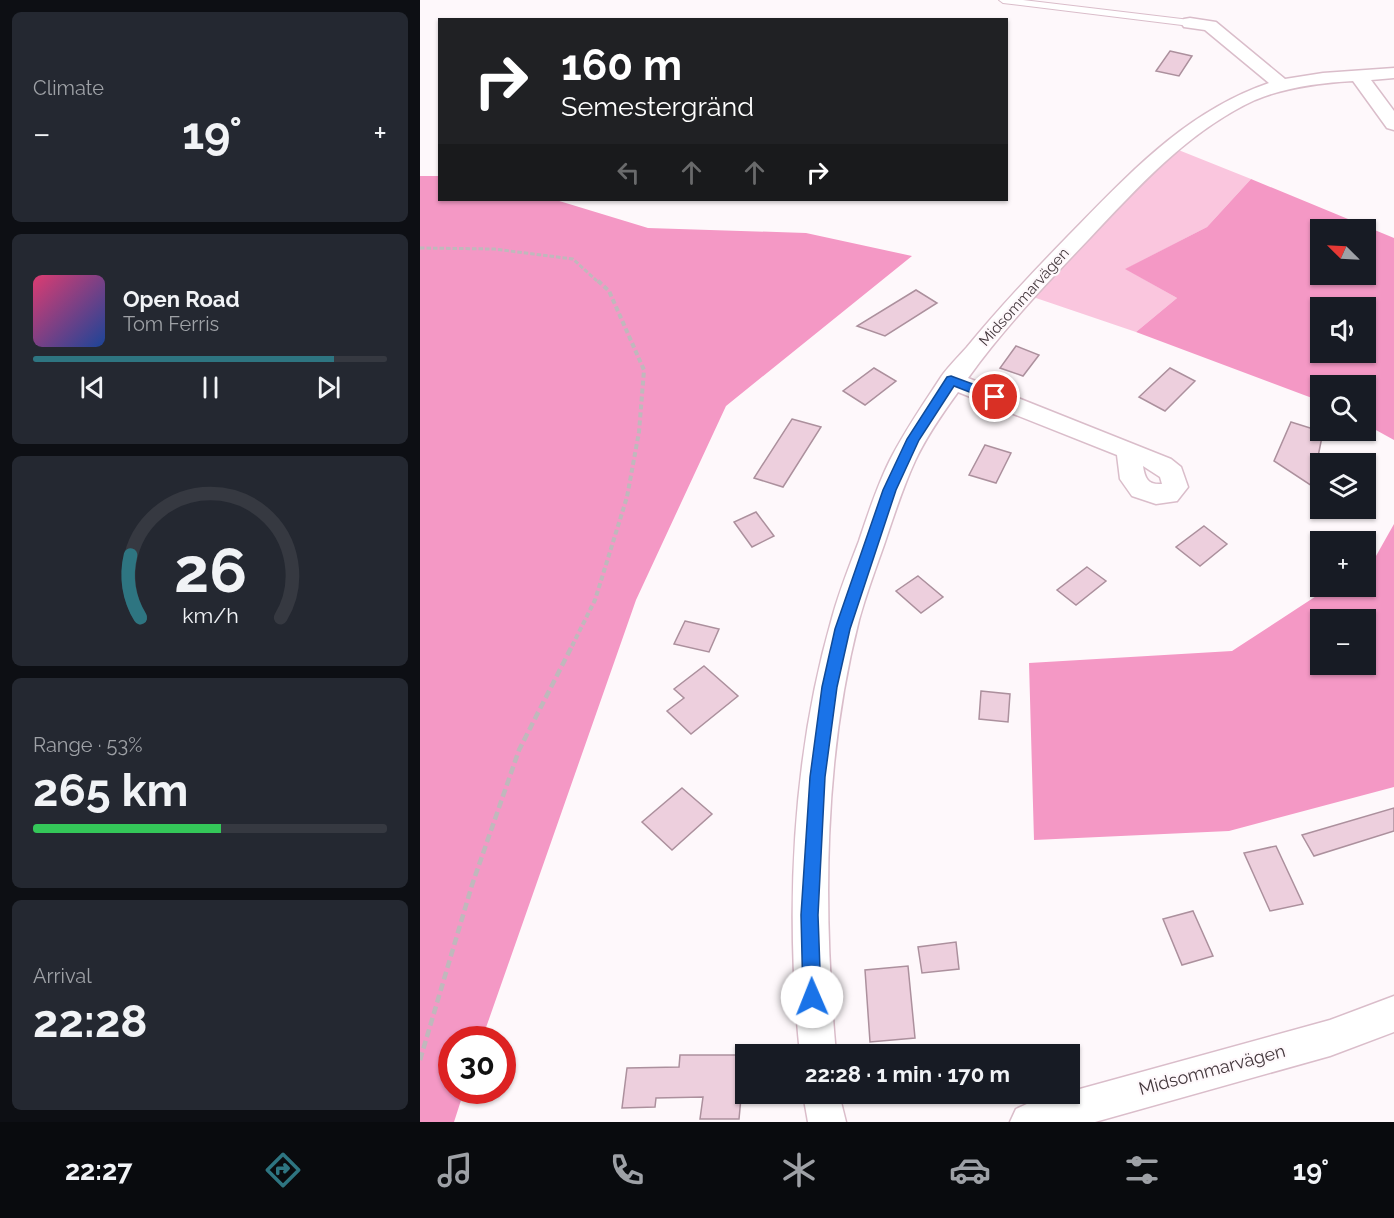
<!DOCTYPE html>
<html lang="en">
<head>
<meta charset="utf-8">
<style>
  body { margin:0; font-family:Raleway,sans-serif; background:#242831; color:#f1f3f6; height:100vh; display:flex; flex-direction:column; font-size:22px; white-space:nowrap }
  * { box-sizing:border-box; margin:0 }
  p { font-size:20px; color:#9ea1a6 }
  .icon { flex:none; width:33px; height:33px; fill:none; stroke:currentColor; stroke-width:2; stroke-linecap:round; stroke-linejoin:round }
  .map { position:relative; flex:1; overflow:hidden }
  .drawer { display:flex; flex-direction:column; gap:12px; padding:12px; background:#0d0f14; width:420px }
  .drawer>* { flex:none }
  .guide { position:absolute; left:18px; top:18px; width:570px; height:183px; border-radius:0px; box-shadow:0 2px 4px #0004; background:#202124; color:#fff; overflow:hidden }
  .needle { width:39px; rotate:294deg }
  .controls { position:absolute; left:890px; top:219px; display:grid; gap:12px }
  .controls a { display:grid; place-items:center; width:66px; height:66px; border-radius:0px; background:#171b24; box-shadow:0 2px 4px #0004; font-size:30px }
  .speed { position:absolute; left:18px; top:1026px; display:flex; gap:12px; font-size:30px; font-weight:700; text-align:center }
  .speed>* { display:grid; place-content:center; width:78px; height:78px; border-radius:50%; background:#171b24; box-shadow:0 2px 4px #0004; line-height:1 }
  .speed .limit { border:9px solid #d22; background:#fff; color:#111 }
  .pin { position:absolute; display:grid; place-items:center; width:51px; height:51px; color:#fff; margin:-26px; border:3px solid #fff; border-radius:50%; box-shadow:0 2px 6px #0007 }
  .me { position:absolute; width:66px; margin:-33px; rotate:359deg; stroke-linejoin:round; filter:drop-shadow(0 0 4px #0008) }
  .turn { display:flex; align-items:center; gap:21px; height:126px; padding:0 24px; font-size:27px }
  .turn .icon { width:78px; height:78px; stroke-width:2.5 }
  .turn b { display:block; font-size:42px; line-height:51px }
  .lanes { display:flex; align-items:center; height:57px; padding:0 24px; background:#0003; justify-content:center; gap:30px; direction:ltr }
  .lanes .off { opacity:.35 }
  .big { font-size:45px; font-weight:700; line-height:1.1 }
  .drawer .tile { flex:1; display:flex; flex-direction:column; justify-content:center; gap:9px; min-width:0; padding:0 21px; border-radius:9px; background:#242831 }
  .drawer .dial { align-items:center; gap:0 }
  .dial svg { height:156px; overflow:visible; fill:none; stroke:#363941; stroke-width:7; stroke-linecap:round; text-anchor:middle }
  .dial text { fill:#f1f3f6; stroke:none }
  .song { display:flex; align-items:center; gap:18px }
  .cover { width:72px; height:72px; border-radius:9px; background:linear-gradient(135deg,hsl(340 70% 55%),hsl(220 70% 35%)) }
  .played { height:6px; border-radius:3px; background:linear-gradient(90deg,#2e7581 85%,#363941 85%) }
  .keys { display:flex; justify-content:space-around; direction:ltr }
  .heat { display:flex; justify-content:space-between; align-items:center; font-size:33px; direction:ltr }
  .charge { height:9px; border-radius:4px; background:linear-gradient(90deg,#34c759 53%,#363941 0) }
  .trip { position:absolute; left:315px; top:1044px; width:345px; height:60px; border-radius:0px; background:#171b24; box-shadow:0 2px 4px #0004; font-weight:700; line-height:60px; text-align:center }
  .tabs { display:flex; height:96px; justify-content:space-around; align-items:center; background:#090b0e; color:#9ea1a6 }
  .tabs .icon { width:42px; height:42px }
  .tabs .on { color:#2e7581 }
  .tabs b { font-size:27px; color:#f1f3f6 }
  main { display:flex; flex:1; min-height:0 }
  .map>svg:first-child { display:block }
  .green { fill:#fac6de }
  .forest { fill:#f498c5; fill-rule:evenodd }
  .building { fill:#edcfdd; stroke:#ac909d; stroke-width:1.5 }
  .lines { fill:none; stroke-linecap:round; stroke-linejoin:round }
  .lane-casing { stroke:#dabdca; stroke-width:2 }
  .street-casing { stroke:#dabdca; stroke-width:3 }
  .path-far2 { stroke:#c0b8bc; stroke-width:3; stroke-dasharray:4.5 2; stroke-linecap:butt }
  .path-far1 { stroke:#c0b8bc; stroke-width:4; stroke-dasharray:5 3; stroke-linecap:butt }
  .path { stroke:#c0b8bc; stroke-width:4.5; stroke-dasharray:8 4; stroke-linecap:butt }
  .lane { fill:#fff; fill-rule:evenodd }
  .street { fill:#fff; fill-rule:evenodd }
  .route { fill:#1a73e8; stroke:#114b97; stroke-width:1.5 }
  .labels { text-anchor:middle; stroke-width:4.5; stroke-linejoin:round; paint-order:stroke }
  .street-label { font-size:15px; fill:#44383d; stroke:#fef8fb }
  .near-street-label { font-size:18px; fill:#44383d; stroke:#fef8fb }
</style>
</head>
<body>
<main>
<section class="drawer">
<div class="tile"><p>Climate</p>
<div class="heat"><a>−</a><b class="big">19°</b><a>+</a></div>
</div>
<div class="tile">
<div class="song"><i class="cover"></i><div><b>Open Road</b><p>Tom Ferris</p></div></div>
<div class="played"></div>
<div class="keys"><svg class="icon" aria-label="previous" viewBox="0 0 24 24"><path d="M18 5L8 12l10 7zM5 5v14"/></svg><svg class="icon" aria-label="pause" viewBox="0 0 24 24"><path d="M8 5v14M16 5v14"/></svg><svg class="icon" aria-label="next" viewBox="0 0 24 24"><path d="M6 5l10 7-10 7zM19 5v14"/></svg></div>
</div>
<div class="tile dial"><svg viewBox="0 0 100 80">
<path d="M14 69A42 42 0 1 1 86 69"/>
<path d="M14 69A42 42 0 0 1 9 37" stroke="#2e7581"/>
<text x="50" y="56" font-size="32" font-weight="700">26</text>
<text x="50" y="72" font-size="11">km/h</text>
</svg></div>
<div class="tile"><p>Range · 53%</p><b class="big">265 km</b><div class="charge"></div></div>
<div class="tile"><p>Arrival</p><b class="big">22:28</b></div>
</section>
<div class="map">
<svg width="974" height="1122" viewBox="0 0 974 1122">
  <rect width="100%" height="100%" fill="#fef8fb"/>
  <path class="green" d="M756,149L831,179L787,227L706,269L757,298L716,332L613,297Z"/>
  <g class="forest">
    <path d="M0,176H19L20,200H136L228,228L386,233L492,256L306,406L216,600L62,1039L32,1040V1090L44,1091L34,1122H0Z"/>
    <path d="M831,179L974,238V440L945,424V386H900V401L716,332L757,298L705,269L787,227ZM900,230H945V274H900ZM900,308H945V352H900Z"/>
    <path d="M974,524V787L809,831L614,840L609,663L812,651L910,587L945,586V563L956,556ZM900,620H945V664H900Z"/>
  </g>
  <g class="building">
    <path d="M750,51L772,56L759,76L736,71Z"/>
    <path d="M496,290L517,303L465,336L437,326Z"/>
    <path d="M596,346L619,355L603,376L580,368Z"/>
    <path d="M454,368L476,381L445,405L423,391Z"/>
    <path d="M750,368L775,381L745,411L719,397Z"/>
    <path d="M372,419L401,427L363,487L334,478Z"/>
    <path d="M871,422L903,432L892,486L854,461Z"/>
    <path d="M565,445L591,453L576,483L549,475Z"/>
    <path d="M336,512L354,536L332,547L314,522Z"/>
    <path d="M784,526L807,544L780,566L756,547Z"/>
    <path d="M667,567L686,581L656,605L637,590Z"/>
    <path d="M498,576L523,597L501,613L476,591Z"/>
    <path d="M265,621L299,629L289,652L254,644Z"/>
    <path d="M284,666L318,696L271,734L247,711L264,698L254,689Z"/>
    <path d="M561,691L590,694L588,722L559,719Z"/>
    <path d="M262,788L292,814L252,850L222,822Z"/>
    <path d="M974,808V831L894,856L882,835Z"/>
    <path d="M856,846L883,904L850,911L824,853Z"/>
    <path d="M773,911L793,956L762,965L743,919Z"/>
    <path d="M536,942L539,969L502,973L498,947Z"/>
    <path d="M488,966L495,1038L450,1042L445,970Z"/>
    <path d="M260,1055H325L319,1119H280L283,1097L236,1098L235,1107L202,1108L207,1068L259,1067Z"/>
  </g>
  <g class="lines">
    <defs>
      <path id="lane" d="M579,0H603L770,20L774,23L770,26L583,3Z"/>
      <g id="street">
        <path d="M770,18L796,22L865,79L903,73L974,68V78L951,80L974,111V130L967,128L933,81C900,83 866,87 835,100C768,131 718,187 668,240C626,284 584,328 548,378L751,459L761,467L768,487L757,501L736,504L712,496L700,479L697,455L538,392C522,414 506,437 495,461C483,487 474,515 465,542C456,568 446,594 439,620C403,761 403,910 416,1054H380C365,911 372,757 412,618C419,592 429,567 439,541C448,514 457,486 470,460C484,432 504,403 521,377C527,368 539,356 547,347C579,308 613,272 648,236C709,174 765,112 849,83L785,30L764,27L761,23L764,19ZM723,466L740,477L742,484C728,485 725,479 723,466Z"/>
        <path d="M974,996V1032L910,1056L675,1122H590L596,1109L609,1103L910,1020Z"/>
        <path d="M383,1094H419L426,1122H388Z"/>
      </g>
    </defs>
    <use href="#lane" class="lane-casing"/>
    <use href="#street" class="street-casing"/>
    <path class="path-far2" d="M0,248L74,249L153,259L177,281"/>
    <path class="path-far1" d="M152,646L175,600L207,497L219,432L224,370L189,291L176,279"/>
    <path class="path" d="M0,1060L52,885L99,750L153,644"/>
    <use href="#lane" class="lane"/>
    <use href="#street" class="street"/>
  </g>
  <path class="route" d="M531,376L580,394L581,397L575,402L534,386L499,440L476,490L430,629L417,687L405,777L398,915L401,997L398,1003L392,1006L386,1003L383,997L381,915L390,777L402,687L415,629L463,490L487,439L527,377Z"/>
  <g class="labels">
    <g class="street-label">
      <text transform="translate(604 297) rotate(-48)" y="5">Midsommarvägen</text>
    </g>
    <g class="near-street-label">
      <text transform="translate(792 1070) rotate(-15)" y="6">Midsommarvägen</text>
    </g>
  </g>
</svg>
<div class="controls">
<a><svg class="needle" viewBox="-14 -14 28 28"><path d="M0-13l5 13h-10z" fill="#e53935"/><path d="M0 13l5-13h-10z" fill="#9ea1a6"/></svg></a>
<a><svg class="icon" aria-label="sound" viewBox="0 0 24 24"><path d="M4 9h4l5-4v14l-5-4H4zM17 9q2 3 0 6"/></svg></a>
<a><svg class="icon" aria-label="search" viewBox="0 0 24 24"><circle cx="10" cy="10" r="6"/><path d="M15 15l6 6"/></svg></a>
<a><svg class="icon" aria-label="layers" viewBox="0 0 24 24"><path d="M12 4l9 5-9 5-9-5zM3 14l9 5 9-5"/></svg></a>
<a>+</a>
<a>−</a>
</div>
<div class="speed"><div class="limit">30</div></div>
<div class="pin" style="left:575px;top:397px;background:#d93025"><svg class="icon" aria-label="arrive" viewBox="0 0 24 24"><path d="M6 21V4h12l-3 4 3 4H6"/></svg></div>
<svg class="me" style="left:392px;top:997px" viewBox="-20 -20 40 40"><circle r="19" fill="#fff"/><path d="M0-13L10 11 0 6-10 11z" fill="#1a73e8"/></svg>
<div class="trip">22:28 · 1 min · 170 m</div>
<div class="guide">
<div class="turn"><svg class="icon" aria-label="right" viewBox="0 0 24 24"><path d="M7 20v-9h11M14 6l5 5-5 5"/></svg><div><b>160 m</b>Semestergränd</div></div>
<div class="lanes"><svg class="icon off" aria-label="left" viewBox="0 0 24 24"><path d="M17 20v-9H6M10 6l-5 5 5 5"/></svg><svg class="icon off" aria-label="ahead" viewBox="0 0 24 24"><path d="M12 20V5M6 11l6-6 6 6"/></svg><svg class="icon off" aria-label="ahead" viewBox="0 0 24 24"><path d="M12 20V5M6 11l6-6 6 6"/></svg><svg class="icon" aria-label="right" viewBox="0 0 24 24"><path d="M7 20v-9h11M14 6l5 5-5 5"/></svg></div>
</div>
</div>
</main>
<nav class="tabs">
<b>22:27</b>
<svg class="icon on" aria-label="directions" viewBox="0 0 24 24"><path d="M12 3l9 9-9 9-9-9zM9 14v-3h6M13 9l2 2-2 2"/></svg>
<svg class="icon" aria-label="music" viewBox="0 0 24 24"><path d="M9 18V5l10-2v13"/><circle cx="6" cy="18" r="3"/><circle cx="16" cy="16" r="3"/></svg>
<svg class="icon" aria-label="phone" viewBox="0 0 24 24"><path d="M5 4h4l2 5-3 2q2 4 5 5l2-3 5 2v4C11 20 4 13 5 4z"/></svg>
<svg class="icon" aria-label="climate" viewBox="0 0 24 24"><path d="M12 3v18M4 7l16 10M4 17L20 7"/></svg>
<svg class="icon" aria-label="car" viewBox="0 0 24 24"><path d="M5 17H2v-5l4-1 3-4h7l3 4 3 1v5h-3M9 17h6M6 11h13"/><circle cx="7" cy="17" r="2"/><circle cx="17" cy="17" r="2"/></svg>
<svg class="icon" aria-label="filters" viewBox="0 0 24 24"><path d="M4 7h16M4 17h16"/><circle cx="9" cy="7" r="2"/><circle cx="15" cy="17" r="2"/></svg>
<b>19°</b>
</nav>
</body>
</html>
